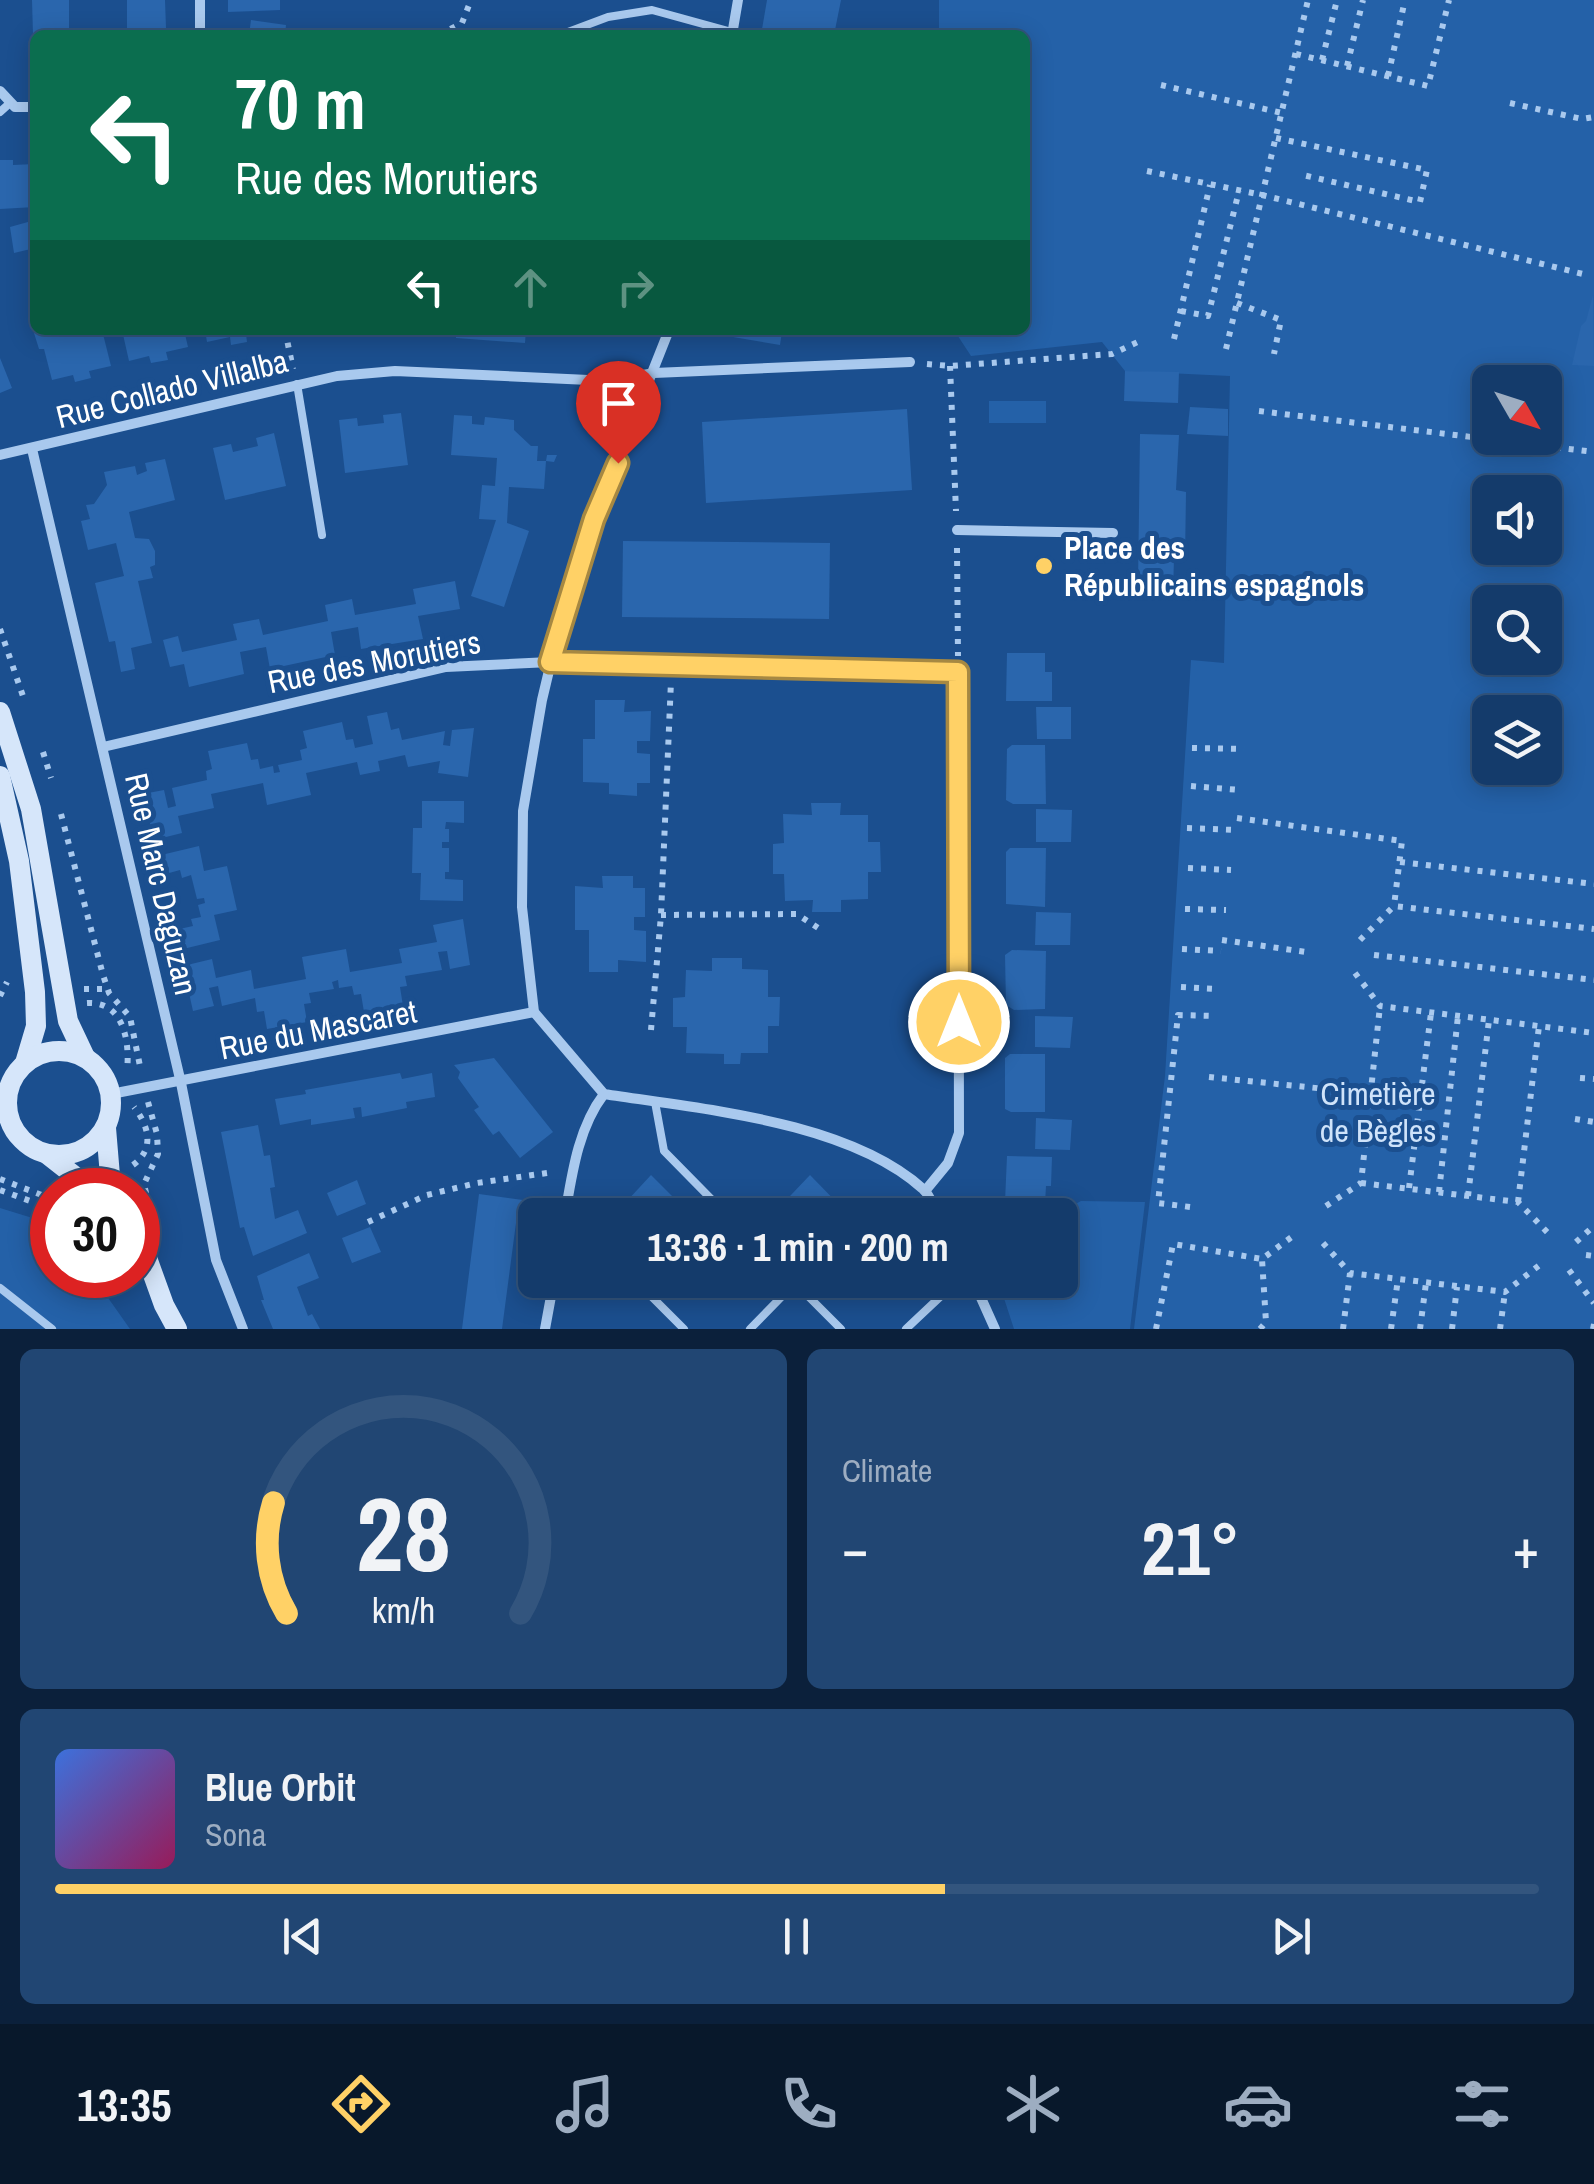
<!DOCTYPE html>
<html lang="en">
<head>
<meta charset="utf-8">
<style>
  body { margin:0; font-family:"Archivo Narrow",sans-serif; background:#214673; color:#f1f3f6; height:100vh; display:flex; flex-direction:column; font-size:38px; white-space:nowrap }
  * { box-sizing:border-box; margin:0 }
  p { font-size:32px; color:#9dadc1 }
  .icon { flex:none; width:55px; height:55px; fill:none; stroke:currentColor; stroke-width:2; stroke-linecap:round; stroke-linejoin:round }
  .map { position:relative; height:1329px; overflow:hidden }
  .details { display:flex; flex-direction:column; gap:20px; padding:20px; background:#0b203b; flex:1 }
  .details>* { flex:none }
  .banner { position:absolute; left:30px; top:30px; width:1000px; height:305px; border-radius:15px; box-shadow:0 5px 25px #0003,0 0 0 2px #33557e; background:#0b6e4f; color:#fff; overflow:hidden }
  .needle { width:65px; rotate:129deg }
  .controls { position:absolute; left:1472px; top:365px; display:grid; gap:20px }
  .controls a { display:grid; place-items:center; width:90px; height:90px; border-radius:15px; background:#143b6b; box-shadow:0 5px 25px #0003,0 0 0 2px #33557e; font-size:50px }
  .speed { position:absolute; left:30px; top:1168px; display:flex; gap:20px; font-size:50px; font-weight:700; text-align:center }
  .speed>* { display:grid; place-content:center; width:130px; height:130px; border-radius:50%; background:#143b6b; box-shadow:0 5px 25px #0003,0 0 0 2px #33557e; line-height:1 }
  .speed .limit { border:15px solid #d22; background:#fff; color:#111 }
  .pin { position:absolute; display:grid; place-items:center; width:85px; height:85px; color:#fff; margin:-102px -42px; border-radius:50% 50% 50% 0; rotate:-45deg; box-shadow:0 0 10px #0007 }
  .pin .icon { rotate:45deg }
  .me { position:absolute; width:110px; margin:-55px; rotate:0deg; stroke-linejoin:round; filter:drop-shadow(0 0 8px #0008) }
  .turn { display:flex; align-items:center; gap:35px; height:210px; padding:0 40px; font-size:45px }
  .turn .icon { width:130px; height:130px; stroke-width:2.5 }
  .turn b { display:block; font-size:70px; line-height:85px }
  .lanes { display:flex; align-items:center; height:95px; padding:0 40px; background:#0003; justify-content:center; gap:50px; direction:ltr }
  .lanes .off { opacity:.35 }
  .big { font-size:75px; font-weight:700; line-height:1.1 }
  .details .card { flex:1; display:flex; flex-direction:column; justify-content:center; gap:15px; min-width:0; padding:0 35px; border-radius:15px; background:#214673 }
  .details .dial { align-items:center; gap:0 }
  .dial svg { height:260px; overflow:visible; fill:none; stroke:#33557e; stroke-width:7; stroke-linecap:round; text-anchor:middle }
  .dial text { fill:#f1f3f6; stroke:none }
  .song { display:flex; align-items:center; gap:30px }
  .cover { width:120px; height:120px; border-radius:15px; background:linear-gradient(135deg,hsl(220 70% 55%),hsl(330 70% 35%)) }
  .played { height:10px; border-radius:5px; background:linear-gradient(90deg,#ffd166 60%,#33557e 60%) }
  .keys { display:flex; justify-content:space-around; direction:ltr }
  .heat { display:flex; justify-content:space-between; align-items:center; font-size:55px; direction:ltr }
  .details .tiles { flex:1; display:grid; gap:20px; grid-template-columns:1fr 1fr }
  .card:last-child { grid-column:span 2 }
  .trip { position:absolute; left:518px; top:1198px; width:560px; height:100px; border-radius:15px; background:#143b6b; box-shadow:0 5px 25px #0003,0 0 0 2px #33557e; font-weight:700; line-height:100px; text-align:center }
  .tabs { display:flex; height:160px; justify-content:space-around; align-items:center; background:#08182b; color:#9dadc1 }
  .tabs .icon { width:70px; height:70px }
  .tabs .on { color:#ffd166 }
  .tabs b { font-size:45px; color:#f1f3f6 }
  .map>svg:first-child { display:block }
  .green { fill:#2461a8; fill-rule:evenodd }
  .building { fill:#2a66ad }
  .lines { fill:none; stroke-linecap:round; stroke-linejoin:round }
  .path { stroke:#a9c9ee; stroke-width:6; stroke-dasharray:5 8; stroke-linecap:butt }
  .lane { stroke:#a9c9ee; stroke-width:8 }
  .street { stroke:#a9c9ee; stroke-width:10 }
  .secondary { stroke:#d6e6fa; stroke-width:20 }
  .route-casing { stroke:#a68842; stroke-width:25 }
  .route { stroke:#ffd166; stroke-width:18 }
  .poi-dot { fill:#ffd166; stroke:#1b4f8f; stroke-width:4 }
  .labels { text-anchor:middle; stroke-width:10; stroke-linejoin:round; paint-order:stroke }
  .street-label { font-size:32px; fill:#fff; stroke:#1b4f8f }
  .poi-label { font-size:32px; font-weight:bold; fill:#fff; stroke:#1b4f8f; text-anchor:start }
  .park-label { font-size:32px; fill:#cfe3fa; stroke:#1b4f8f }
</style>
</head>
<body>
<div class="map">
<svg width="1594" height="1329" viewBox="0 0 1594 1329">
  <rect width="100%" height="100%" fill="#1b4f8f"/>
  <g class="green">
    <path d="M939,0H1594V1329H1134L1165,1076L1191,660L1224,663L1230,376L1125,371L1102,342L971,356L954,330H1025V35H939ZM1490,382H1545V438H1490ZM1490,492H1545V548H1490ZM1490,602H1545V658H1490ZM1490,712H1545V768H1490Z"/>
    <rect x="989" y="401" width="57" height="22"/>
    <path d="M1081,1201L1145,1202L1130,1329H1014L998,1280H1060V1215H1055Z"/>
    <path d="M0,1208L52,1224V1275H92L130,1329H0Z"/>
  </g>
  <g class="building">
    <path d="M32,0H69V35H33Z"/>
    <path d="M127,0H165L166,28H161V35H127Z"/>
    <path d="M228,0H280V10L228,12Z"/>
    <path d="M767,0H841L834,35H761Z"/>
    <path d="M251,20L286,25L285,35H249Z"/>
    <path d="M0,160H13V165L35,164V207L0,209Z"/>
    <path d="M35,220V248L14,253L10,227Z"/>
    <path d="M1593,295L1594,366L1572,365L1581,326L1586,321Z"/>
    <path d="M47,330L59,333L114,330L103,334L111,366L89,371L91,378L75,382L73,375L52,380L44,349H39L34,333Z"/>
    <path d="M122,330H184L188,347L166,352L168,360L151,363L149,356L129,361Z"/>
    <path d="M205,330H254V331L246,334L247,342L231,345L230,337L207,342Z"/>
    <path d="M456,330H526L525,343L456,338Z"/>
    <path d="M734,330H799L798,335L782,332L780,345L733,337Z"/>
    <path d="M0,358L12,388L0,393Z"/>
    <path d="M1125,371L1179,372L1178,403L1124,401Z"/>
    <path d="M1190,407L1228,409V436L1187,434Z"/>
    <path d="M907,409L912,490L706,503L702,422Z"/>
    <path d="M401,413L408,465L345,473L339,420L357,418L358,426L384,423L383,415Z"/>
    <path d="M454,415L472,416V424L484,425L485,417L514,420V430L531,446H538L537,461H546L547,455H557L554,462L546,461L544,489L509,487L507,523L529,531L504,607L471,596L496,520L479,519L482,485L495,486L497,458L451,455Z"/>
    <path d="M274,433L286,486L225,500L213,448L231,444L233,452L258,446L256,438Z"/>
    <path d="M1140,434L1179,435L1176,490L1186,492L1185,560L1174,559L1173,591L1138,586Z"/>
    <path d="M165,459L175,500L129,512L135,538L149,539L155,551V565L150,567L153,578L138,581L152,643L131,648L135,669L121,672L115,641L109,642L95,583L124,576L116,543L88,550L81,521L90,519L86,505L94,504L107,485L104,472L135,466L137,475L147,471L145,463Z"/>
    <path d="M623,541L830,543L829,619L622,617Z"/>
    <path d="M455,581L460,609L418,616L423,639L361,649L358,627L331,632L335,655L270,669L266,647L240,652L244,674L189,687L184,664L170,667L163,640L178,636L182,652L237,640L233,624L259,619L263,635L328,621L325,605L352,599L355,615L416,604L413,589Z"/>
    <path d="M1007,653H1045V672H1052V701H1006Z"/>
    <path d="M595,700H625L624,712L651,711L650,741H637V753L650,754V783H637V796L609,794V783L583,782V739H595Z"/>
    <path d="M1036,707H1071V739H1037Z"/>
    <path d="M387,712L391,730L399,728L402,740L445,731L443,745L450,746L452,730L474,728L468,777L438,773L440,761L408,767L405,755L378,761L380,771L360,775L357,762L306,773L311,795L267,805L263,783L211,794L214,808L178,816L182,833L154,840L143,794L164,790L168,808L176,806L172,788L207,780L206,771L212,769L208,751L247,743L251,760L258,759L260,769L273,766L274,773L280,772L278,765L302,760L300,750L307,748L303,731L342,722L346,740L353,739L355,748L373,744L367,716Z"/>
    <path d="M1012,745H1045L1046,804H1013L1006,800L1007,749Z"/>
    <path d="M422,801H464V823L446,822L445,829H449V842H442V848H449V872H445V879L463,880V901L420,900L421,873H412L413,828H422Z"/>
    <path d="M811,803H841L840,815H868V842H880L881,872H868V899L841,900V912H812L813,900L785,901L784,874H773V844L784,843L783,814L812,815Z"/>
    <path d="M1036,809L1072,810L1071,842H1036Z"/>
    <path d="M199,846L204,871L227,866L237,910L214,915L220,940L179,950L175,930L193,926L191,919L201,917L198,905L205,903L204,898L197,899L191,875L182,878L180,870L162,875L157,856Z"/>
    <path d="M1010,848H1046L1045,907L1006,904V852Z"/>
    <path d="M602,876H633V888H645V917H634V930L646,931V962L618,960V972H589V930H575V886L603,888Z"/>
    <path d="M1036,912L1071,913L1070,945H1035Z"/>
    <path d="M463,919L470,965L450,969L447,951L438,952L442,970L405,976L407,986L400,987L403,1006L364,1012L361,994L354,995L352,986L339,988L338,980L332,982L334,989L309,993L311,1003L304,1004L307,1022L267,1029L264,1011L257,1012L255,998L222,1006L218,986L209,988L214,1006L193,1011L183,966L212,959L216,978L251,970L254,989L306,979L302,957L346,949L350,972L402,963L399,949L437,942L433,925Z"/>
    <path d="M1012,950L1046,951L1045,1009L1014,1010L1006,1005L1005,955Z"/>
    <path d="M712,958H742V969L768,970V997H780L779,1026H768V1053H741L740,1064H724V1054L686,1053L687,1027H673V998L685,997L686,970L712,971Z"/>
    <path d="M1035,1016L1073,1017L1070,1048L1035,1047Z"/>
    <path d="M1010,1054H1045V1112H1011L1005,1109V1058Z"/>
    <path d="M494,1058L553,1132L520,1158L499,1131L493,1135L474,1110L479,1107L458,1078L460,1072L454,1065Z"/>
    <path d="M400,1073L402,1079L432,1073L435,1097L406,1102L407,1108L362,1117L361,1107L353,1108L355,1118L311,1125V1119L280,1125L275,1099L306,1094L305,1090Z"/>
    <path d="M1036,1118L1072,1120L1070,1150L1035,1149Z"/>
    <path d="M258,1125L264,1156L270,1155L275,1187L270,1188L275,1219L298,1210L307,1233L253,1256L244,1227L240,1228L221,1132Z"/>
    <path d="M1007,1156L1052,1157L1051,1186H1046L1045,1204L1005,1202Z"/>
    <path d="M651,1175L691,1215H614Z"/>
    <path d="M810,1175L849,1215H772Z"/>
    <path d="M357,1180L366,1204L337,1216L327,1193Z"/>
    <path d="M479,1194L523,1200L520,1222L516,1223L502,1329H462Z"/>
    <path d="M370,1227L381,1252L352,1263L342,1238Z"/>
    <path d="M309,1253L319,1278L297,1287L308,1316L312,1314L320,1329H273L261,1300H264L257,1276Z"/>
    <path d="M679,1280H707L693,1294Z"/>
    <path d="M839,1280H867L854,1294Z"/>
  </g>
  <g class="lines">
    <g class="path">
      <path d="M439,35L462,23L471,0"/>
      <path d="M1296,54L1428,86L1449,0"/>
      <path d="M1322,60L1337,0"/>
      <path d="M1347,66L1363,0"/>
      <path d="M1388,76L1405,0"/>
      <path d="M1161,85L1282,113"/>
      <path d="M1510,103L1582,119L1594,117"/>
      <path d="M1276,138L1427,170L1420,202L1303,175"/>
      <path d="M1147,171L1262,195L1583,274"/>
      <path d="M1237,303L1281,320L1274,354"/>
      <path d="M1181,311L1208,316L1239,191"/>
      <path d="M285,330L293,369"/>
      <path d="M1174,339L1210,185"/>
      <path d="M1226,349L1308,0"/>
      <path d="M927,364L950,366L1112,354L1142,340"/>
      <path d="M950,366L956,511"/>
      <path d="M1259,411L1594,452"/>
      <path d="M957,548L958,656"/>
      <path d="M0,629L25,702"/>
      <path d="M1192,748L1244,749"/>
      <path d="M43,752L51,778"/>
      <path d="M1191,786L1240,790"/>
      <path d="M61,814L103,975L109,993L130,1017L141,1071"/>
      <path d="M1237,818L1402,841L1394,906"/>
      <path d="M1187,828L1235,830"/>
      <path d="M1400,862L1594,884"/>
      <path d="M1188,868L1231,870"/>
      <path d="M1185,909L1226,910"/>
      <path d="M661,915L797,914L821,930"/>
      <path d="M1222,940L1306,952"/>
      <path d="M1360,940L1394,906L1594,929"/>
      <path d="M1182,949L1221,951"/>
      <path d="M1374,955L1594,980"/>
      <path d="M1355,973L1380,1006L1594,1033"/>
      <path d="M1181,987L1217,989"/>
      <path d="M84,989H107"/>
      <path d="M0,996L7,982"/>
      <path d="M87,1003C124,1001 130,1042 127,1071"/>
      <path d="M651,1030L661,915L671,681"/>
      <path d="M1209,1077L1326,1089"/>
      <path d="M1580,1078L1594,1079"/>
      <path d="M148,1102L157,1134L158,1154L144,1184L151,1215"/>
      <path d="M1575,1119L1594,1122"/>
      <path d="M133,1165C155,1149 149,1126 134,1107"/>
      <path d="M0,1179L52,1199"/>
      <path d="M1361,1183L1518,1202L1549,1234"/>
      <path d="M1409,1188L1431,1013"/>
      <path d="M0,1190L52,1209"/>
      <path d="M1439,1192L1458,1016"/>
      <path d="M1468,1196L1489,1020"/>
      <path d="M1518,1202L1539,1026"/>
      <path d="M1326,1206L1361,1183L1380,1006"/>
      <path d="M1190,1207L1158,1203L1178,1015L1215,1016"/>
      <path d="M368,1222L427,1195L477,1183L554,1172"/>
      <path d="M1576,1242L1594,1226"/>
      <path d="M1323,1243L1350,1273L1505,1292L1541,1264"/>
      <path d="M1586,1255L1594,1256"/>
      <path d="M1569,1270L1594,1303"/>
      <path d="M1156,1329L1173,1244L1262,1259L1293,1236"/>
      <path d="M1260,1329L1266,1322L1262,1259"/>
      <path d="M1343,1329L1350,1273"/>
      <path d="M1391,1329L1398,1279"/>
      <path d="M1420,1329L1426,1283"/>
      <path d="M1452,1329L1457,1287"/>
      <path d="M1500,1329L1505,1292"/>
      <path d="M1593,1329L1594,1324"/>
    </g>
    <g class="lane">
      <path d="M560,35L608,17L652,10L732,32"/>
      <path d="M0,112L10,103"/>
      <path d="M297,384L322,535"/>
      <path d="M655,1102L664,1151L727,1215"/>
      <path d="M0,1110L6,1108"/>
      <path d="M635,1280L684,1329"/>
      <path d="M792,1280L841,1329"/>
      <path d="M0,1288L52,1329"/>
      <path d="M750,1329L795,1283"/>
      <path d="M906,1329L958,1280"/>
    </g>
    <g class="street">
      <path d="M200,0V35"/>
      <path d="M732,35L738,0"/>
      <path d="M0,91L15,107H35"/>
      <path d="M669,330L594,519L557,637L542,700L523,811L522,907L534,1012L604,1094C700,1109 848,1121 923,1189C930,1195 934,1207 938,1215"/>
      <path d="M32,449L181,1083L216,1260L243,1329"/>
      <path d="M0,455L337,376L395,371L610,381L654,373L910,362"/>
      <path d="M957,530L1113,533"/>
      <path d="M103,747L446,667L550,662L958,672L959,1133L948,1163L925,1191"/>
      <path d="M111,1094L534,1012"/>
      <path d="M565,1215C572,1174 578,1128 604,1094"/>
      <path d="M973,1280L995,1329"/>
      <path d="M545,1329L554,1280"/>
    </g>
    <g class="secondary">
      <path d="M0,712L31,809L68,1021L85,1057"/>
      <path d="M0,776L19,861L35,992L36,1026L25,1063"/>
      <circle cx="59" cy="1103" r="52"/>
      <path d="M106,1128L110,1176L116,1190"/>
      <path d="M48,1155L76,1177L87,1190"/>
      <path d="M138,1233L164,1305L177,1329"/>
    </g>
  </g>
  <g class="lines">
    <defs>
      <path id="route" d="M618,463L594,519L550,662L958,672L959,1022"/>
    </defs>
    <use href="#route" class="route-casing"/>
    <use href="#route" class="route"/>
  </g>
  <circle class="poi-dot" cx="1044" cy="566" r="10"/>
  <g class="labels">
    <g class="street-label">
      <text transform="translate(172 389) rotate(-14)" y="11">Rue Collado Villalba</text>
      <text transform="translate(374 662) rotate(-11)" y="11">Rue des Morutiers</text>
      <text transform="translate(161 884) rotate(77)" y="11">Rue Marc Daguzan</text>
      <text transform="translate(318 1030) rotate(-11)" y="11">Rue du Mascaret</text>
    </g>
    <g class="poi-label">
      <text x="1064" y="559">Place des<tspan x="1064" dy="37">Républicains espagnols</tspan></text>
    </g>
    <g class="park-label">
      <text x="1378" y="1105">Cimetière<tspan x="1378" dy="37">de Bègles</tspan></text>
    </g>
  </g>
</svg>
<div class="controls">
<a><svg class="needle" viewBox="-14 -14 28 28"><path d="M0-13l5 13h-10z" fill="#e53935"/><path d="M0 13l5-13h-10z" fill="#9dadc1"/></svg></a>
<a><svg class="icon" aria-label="sound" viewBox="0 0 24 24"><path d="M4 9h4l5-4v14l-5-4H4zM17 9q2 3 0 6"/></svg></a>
<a><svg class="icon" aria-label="search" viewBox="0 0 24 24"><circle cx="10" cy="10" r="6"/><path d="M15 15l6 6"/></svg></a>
<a><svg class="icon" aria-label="layers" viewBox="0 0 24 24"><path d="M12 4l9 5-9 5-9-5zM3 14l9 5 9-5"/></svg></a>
</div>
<div class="speed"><div class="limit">30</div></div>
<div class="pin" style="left:618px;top:463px;background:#d93025"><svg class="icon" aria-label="arrive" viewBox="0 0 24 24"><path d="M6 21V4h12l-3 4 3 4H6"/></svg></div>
<svg class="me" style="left:959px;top:1022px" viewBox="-20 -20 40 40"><circle r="17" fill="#ffd166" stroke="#fff" stroke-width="3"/><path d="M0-11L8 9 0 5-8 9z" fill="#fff"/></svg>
<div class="trip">13:36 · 1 min · 200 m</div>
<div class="banner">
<div class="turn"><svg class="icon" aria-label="left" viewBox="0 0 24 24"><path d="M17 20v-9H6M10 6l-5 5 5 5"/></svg><div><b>70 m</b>Rue des Morutiers</div></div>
<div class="lanes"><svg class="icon" aria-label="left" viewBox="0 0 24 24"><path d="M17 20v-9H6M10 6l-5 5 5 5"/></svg><svg class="icon off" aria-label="ahead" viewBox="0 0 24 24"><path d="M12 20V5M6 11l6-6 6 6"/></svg><svg class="icon off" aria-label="right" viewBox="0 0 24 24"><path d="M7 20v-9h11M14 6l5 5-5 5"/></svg></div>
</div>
</div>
<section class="details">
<div class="tiles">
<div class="card dial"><svg viewBox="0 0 100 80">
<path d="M14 69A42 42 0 1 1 86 69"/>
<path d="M14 69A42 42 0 0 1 10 35" stroke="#ffd166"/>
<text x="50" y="56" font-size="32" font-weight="700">28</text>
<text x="50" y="72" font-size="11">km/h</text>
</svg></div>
<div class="card"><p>Climate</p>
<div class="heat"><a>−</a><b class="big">21°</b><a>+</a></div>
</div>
<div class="card">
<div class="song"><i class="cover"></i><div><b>Blue Orbit</b><p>Sona</p></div></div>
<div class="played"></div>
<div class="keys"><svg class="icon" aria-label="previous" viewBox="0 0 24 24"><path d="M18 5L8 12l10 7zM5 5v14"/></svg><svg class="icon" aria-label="pause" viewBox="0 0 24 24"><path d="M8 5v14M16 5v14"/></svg><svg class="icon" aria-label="next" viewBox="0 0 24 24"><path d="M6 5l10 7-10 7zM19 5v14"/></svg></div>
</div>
</div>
</section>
<nav class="tabs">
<b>13:35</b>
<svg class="icon on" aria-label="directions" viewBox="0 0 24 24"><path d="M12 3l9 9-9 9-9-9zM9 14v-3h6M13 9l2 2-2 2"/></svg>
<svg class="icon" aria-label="music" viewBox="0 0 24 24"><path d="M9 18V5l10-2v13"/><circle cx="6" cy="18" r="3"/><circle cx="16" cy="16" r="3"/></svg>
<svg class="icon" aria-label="phone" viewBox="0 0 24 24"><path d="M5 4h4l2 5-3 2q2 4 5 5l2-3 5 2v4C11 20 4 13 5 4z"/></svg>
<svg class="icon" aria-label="climate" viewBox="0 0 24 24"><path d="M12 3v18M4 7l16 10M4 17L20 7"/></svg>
<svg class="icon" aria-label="car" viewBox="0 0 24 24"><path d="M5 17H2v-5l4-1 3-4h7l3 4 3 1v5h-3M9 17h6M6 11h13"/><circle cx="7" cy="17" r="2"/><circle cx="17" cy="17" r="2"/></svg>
<svg class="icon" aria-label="filters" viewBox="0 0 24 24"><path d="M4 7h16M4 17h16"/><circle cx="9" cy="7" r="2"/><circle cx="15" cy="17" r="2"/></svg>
</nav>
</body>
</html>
